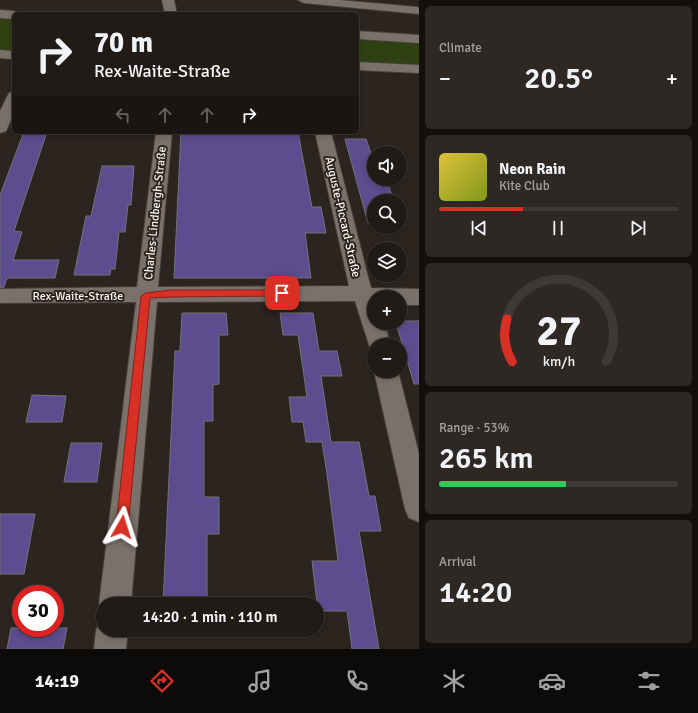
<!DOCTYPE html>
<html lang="en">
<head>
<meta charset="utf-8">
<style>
  body { margin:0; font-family:Signika,sans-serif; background:#2d2824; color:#f1f3f6; height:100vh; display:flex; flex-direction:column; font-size:15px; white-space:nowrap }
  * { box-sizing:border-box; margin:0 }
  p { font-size:13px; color:#a2a1a1 }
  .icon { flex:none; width:22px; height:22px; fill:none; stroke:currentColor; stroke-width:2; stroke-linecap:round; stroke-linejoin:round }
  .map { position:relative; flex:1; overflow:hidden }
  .side { display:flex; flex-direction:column; gap:6px; padding:6px; background:#120f0d; width:279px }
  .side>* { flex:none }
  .top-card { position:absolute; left:12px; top:12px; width:347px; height:122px; border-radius:6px; box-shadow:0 2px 6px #0003,0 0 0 1px #3e3936; background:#211b17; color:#f1f3f6; overflow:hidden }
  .fabs { position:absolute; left:367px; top:146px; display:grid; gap:8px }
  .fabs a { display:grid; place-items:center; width:40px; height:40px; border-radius:50%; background:#211b17; box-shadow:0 2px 6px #0003,0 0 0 1px #3e3936; font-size:20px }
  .speed { position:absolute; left:12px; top:585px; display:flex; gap:8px; font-size:20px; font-weight:700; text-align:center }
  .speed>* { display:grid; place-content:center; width:52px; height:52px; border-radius:50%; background:#211b17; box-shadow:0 2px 6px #0003,0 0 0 1px #3e3936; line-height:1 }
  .speed .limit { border:6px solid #d22; background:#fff; color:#111 }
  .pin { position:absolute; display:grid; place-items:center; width:34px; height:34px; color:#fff; margin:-17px; border-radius:8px; box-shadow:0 2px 6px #0006 }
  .me { position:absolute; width:44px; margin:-22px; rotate:6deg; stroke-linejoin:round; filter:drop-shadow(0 0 3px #0008) }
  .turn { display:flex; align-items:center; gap:14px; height:84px; padding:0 16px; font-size:18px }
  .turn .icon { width:52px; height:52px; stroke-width:2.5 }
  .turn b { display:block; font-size:28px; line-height:34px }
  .lanes { display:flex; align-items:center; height:38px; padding:0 16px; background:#0003; justify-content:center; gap:20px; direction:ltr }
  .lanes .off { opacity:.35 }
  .big { font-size:30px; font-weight:600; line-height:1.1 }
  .side .card { flex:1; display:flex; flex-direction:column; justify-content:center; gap:6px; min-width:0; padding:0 14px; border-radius:6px; background:#2d2824 }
  .side .dial { align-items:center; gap:0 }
  .dial svg { height:104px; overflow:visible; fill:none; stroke:#3e3936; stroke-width:7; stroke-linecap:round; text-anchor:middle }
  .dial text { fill:#f1f3f6; stroke:none }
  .song { display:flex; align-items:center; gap:12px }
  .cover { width:48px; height:48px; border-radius:6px; background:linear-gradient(135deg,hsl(50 70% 55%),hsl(70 70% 35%)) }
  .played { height:4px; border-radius:2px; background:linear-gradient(90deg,#d93025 35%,#3e3936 35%) }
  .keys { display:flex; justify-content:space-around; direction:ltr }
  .heat { display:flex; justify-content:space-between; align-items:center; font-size:22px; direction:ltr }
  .charge { height:6px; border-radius:3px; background:linear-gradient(90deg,#34c759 53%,#3e3936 0) }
  .trip { position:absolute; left:96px; top:597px; width:228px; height:40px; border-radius:20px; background:#211b17; box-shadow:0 2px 6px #0003,0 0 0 1px #3e3936; font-weight:600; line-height:40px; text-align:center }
  .tab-bar { display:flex; height:64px; justify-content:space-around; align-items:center; background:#0d0b09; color:#a2a1a1 }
  .tab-bar .icon { width:28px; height:28px }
  .tab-bar .current { color:#d93025 }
  .tab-bar b { font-size:18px; color:#f1f3f6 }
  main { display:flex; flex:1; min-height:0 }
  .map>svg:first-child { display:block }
  .green { fill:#2f4112 }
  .building { fill:#5b4d8e; stroke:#73727c }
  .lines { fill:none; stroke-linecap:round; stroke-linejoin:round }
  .minor-casing { stroke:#46403c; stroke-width:2 }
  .minor { fill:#7b716b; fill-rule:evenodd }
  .route { fill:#d93025; stroke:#8d1f18 }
  .labels { text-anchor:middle; stroke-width:4; stroke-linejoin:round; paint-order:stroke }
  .street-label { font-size:12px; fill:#f8f3ef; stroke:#2c241f }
</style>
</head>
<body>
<main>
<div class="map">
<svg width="419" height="649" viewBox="0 0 419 649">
  <rect width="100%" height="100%" fill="#2c241f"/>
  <g class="green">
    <path d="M0,16L14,17V51L0,50Z"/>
    <path d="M357,37L419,41V64L357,62Z"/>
  </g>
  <g class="building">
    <path d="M24,132H47L14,231L22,232L13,260H59L55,278H7L4,287L0,288V195Z"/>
    <path d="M181,132H298L312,207H321L326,233H305L311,278H174Z"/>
    <path d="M345,139H366L372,156H374V179H386L394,201H374V223H368Z"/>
    <path d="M102,166H134L131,205H128L125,232H119L115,269H111L110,275H74L86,216H91Z"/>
    <path d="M182,313H226L228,335H219V384L213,385V421H204V497H219V534H207V604H163L175,351H180Z"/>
    <path d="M280,313H313L319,351H337L342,376H321L331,442H359L369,496H375L381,531H359L379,649H352L347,611H318L312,561H338L327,474L322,442H306L303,422H292L289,397H307L298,335H283Z"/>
    <path d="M400,321H419V384H414L396,323H400Z"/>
    <path d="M32,395L66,396L62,422H26Z"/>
    <path d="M71,443H102L97,482H64Z"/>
    <path d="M0,514H35L24,574H0Z"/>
    <path d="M11,628H67L63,649H7Z"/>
  </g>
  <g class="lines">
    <defs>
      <g id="minor">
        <path d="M162,0H174L177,14H165Z"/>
        <path d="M298,0H339L417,7L419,8V14L304,3Z"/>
        <path d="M0,10L14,11L19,14H14V19L0,18Z"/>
        <path d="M357,31L419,35V43L357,39Z"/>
        <path d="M0,50L14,51V59L0,58Z"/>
        <path d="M357,62L419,65V73L357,70Z"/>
        <path d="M14,92V113L6,131L0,133V111L9,93Z"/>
        <path d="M156,132H172L158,287L349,286L315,132H331L371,288L419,289V305H400V297H374V323H385L390,345H374V352L371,351L355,301L157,302L131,604H103V613L99,604L136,302L0,303V289L137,287Z"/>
        <path d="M374,371H398L419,454V522L409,518L405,509Z"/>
        <path d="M103,618V630H128L126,649H94L96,630L101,619Z"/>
      </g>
    </defs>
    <use href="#minor" class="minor-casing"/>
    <use href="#minor" class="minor"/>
  </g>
  <path class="route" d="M171,290H282L286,293L282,296L171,297L150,298L128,527L127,531L122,533L118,531L116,527L141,296L146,293Z"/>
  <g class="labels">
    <g class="street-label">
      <text transform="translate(155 213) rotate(-84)" y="4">Charles-Lindbergh-Straße</text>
      <text transform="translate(343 217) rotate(77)" y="4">Auguste-Piccard-Straße</text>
      <text x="78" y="300">Rex-Waite-Straße</text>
    </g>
  </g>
</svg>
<div class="fabs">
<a><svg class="icon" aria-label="sound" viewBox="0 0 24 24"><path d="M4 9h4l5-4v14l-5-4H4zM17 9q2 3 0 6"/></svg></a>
<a><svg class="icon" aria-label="search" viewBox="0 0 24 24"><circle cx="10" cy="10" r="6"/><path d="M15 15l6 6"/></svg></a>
<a><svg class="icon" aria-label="layers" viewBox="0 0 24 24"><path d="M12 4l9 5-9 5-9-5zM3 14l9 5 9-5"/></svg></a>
<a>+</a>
<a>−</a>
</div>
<div class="speed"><div class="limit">30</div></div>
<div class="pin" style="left:282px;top:293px;background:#d93025"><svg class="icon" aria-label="arrive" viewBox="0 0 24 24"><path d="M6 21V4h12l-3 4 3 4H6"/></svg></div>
<svg class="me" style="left:122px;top:527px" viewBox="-20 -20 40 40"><path d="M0-17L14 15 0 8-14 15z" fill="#d93025" stroke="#fff" stroke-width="4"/></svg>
<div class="trip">14:20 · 1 min · 110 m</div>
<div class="top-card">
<div class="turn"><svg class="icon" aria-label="right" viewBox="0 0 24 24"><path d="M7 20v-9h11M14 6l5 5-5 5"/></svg><div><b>70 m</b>Rex-Waite-Straße</div></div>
<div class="lanes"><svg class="icon off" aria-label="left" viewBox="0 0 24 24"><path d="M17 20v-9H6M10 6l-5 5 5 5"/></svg><svg class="icon off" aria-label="ahead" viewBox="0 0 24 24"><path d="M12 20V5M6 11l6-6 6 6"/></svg><svg class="icon off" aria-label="ahead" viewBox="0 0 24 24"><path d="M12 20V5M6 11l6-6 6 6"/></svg><svg class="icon" aria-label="right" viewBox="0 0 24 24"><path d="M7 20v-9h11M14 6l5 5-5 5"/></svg></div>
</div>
</div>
<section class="side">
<div class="card"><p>Climate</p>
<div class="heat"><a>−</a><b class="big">20.5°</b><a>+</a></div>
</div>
<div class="card">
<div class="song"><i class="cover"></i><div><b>Neon Rain</b><p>Kite Club</p></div></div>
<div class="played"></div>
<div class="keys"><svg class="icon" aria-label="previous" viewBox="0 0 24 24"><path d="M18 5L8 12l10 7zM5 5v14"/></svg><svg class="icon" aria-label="pause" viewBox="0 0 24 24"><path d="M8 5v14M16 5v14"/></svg><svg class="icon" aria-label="next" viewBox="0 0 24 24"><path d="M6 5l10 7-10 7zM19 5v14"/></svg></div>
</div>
<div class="card dial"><svg viewBox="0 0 100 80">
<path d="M14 69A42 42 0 1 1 86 69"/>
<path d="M14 69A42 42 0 0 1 10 36" stroke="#d93025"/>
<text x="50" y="56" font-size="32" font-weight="700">27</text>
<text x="50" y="72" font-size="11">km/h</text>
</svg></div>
<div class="card"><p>Range · 53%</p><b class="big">265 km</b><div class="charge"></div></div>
<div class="card"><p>Arrival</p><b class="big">14:20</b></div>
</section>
</main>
<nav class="tab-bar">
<b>14:19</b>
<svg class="icon current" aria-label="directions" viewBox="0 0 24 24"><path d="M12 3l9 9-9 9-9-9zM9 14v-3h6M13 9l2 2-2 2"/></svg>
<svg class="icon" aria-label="music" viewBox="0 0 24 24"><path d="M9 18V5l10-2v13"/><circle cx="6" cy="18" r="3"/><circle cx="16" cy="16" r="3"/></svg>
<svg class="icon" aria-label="phone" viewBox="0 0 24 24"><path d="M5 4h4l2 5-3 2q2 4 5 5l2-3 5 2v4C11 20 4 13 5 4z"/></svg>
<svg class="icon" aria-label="climate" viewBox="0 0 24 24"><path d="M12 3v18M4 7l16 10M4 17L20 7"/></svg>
<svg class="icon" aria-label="car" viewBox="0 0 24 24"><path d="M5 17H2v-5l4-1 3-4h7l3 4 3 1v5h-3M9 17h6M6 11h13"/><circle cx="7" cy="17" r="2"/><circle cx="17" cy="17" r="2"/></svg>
<svg class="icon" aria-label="filters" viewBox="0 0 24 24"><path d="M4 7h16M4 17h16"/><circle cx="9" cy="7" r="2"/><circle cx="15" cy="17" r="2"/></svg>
</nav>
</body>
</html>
